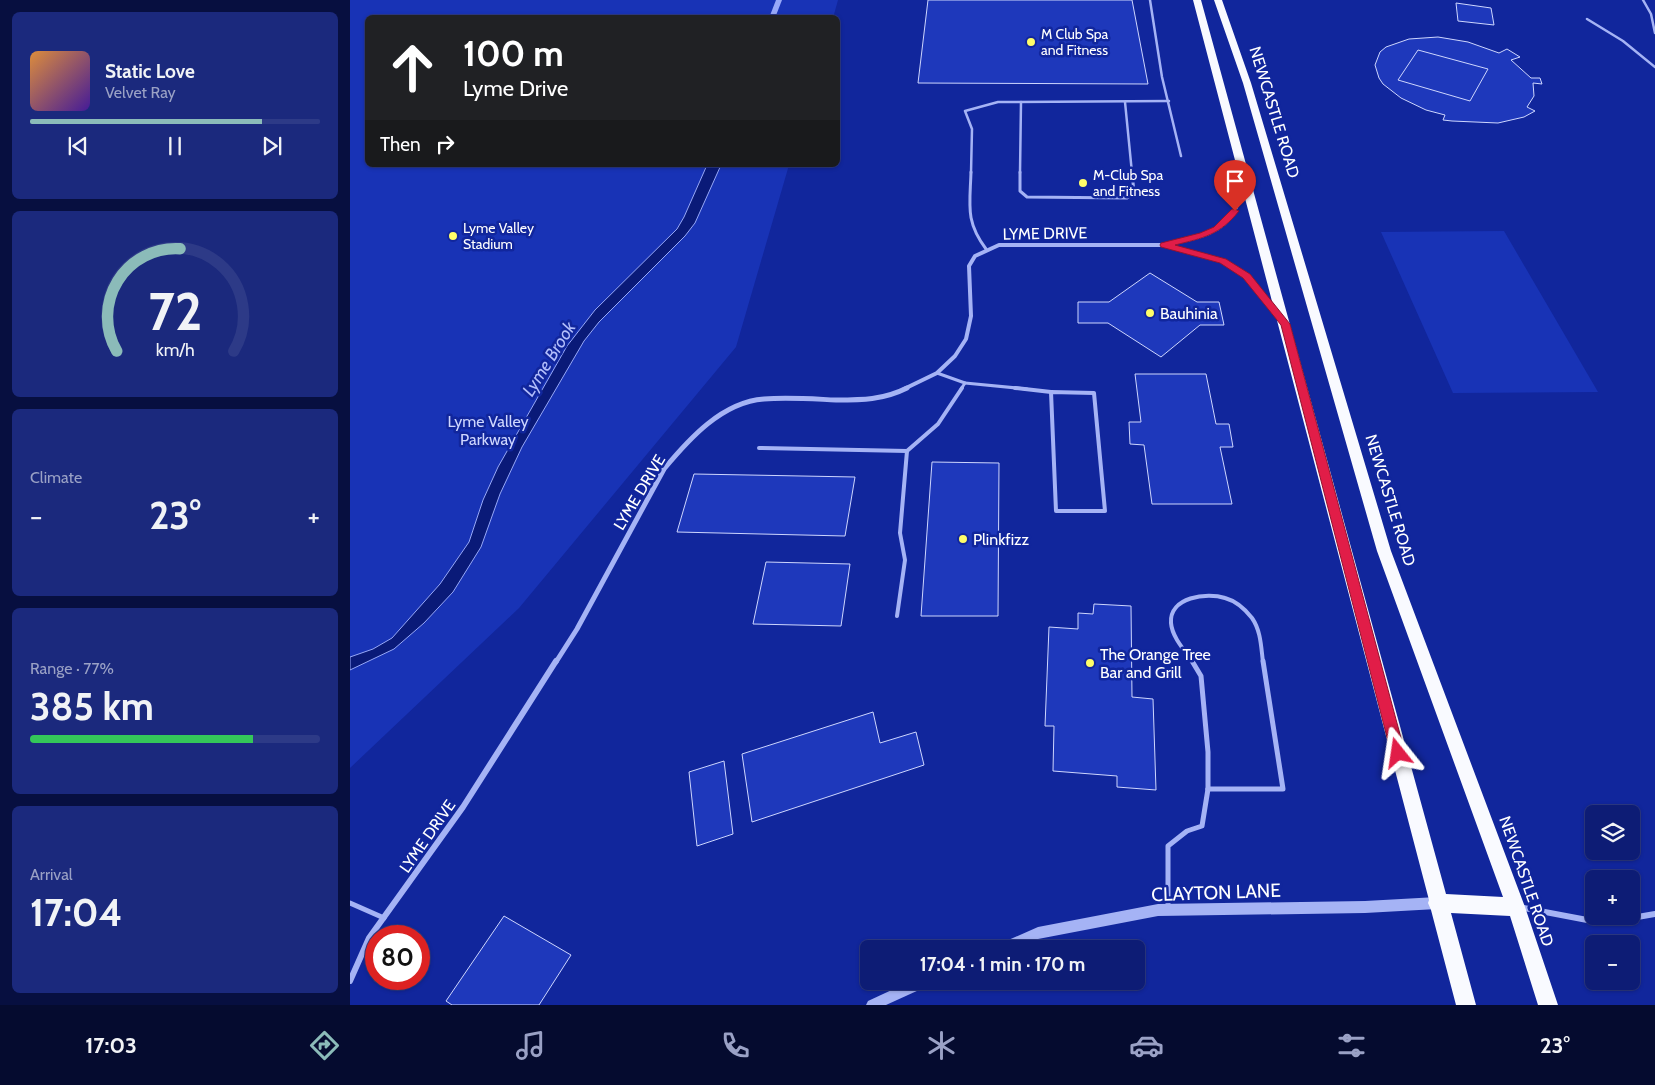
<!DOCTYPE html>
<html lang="en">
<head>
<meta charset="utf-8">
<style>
  body { margin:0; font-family:Cabin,sans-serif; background:#1b297d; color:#f1f3f6; height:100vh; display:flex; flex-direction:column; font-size:19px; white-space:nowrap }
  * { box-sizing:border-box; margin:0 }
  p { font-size:16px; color:#9aa1c5 }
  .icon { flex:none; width:28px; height:28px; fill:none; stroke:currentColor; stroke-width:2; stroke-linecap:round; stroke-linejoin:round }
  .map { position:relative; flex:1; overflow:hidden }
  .panel { display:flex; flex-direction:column; gap:12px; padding:12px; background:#070f40; width:350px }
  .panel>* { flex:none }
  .top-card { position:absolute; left:15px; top:15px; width:475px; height:152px; border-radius:8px; box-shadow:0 1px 4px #0004,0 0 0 1px #2d3a87; background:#202124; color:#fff; overflow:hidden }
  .fabs { position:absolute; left:1235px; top:805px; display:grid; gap:10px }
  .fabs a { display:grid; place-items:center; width:55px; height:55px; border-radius:8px; background:#0d1c75; box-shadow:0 1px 4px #0004,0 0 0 1px #2d3a87; font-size:25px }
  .speed { position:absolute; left:15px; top:925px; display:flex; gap:10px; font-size:25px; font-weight:700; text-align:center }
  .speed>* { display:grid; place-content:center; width:65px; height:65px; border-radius:50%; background:#0d1c75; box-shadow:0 1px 4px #0004,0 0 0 1px #2d3a87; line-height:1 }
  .speed .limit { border:8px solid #d22; background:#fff; color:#111 }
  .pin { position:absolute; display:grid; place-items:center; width:42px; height:42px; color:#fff; margin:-51px -21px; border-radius:50% 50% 50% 0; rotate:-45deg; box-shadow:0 0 5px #0007 }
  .pin .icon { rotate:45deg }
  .me { position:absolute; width:55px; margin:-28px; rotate:345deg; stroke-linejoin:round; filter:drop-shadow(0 0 4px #0008) }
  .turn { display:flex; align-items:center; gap:18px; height:105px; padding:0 15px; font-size:22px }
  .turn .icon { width:65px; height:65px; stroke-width:2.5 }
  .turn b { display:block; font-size:35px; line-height:42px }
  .then { display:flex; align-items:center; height:48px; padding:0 15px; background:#0003; gap:10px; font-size:19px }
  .big { font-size:38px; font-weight:800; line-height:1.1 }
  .panel .tile { flex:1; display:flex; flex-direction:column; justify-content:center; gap:8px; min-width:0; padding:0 18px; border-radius:8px; background:#1b297d }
  .panel .dial { align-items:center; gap:0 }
  .dial svg { height:130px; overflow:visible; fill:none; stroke:#2d3a87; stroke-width:7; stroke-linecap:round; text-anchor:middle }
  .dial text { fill:#f1f3f6; stroke:none }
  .song { display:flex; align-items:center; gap:15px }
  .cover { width:60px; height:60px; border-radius:8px; background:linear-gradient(135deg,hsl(30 70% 55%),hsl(260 70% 35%)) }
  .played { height:5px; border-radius:2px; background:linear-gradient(90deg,#8bbbb9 80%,#2d3a87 80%) }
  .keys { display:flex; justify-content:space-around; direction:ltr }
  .heat { display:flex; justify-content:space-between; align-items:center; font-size:28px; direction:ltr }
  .charge { height:8px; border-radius:4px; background:linear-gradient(90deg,#34c759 77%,#2d3a87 0) }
  .trip { position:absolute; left:510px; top:940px; width:285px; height:50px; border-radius:8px; background:#0d1c75; box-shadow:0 1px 4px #0004,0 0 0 1px #2d3a87; font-weight:800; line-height:50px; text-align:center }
  .menu { display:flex; height:80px; justify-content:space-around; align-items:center; background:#050b2f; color:#9aa1c5 }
  .menu .icon { width:35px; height:35px }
  .menu .active { color:#8bbbb9 }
  .menu b { font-size:22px; color:#f1f3f6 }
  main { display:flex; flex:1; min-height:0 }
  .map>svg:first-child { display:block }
  .green { fill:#1833b6 }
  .water { fill:#0a1a78; stroke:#97a8f8 }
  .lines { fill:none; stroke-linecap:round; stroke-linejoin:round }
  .stream { fill:#97a8f8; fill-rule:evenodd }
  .building { fill:#1e38bb; stroke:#ced6fe }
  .service-far3 { stroke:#a5b3f5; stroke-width:2.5 }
  .service-far2 { stroke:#a5b3f5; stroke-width:3 }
  .service-far1 { stroke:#a5b3f5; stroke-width:4 }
  .service { stroke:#a5b3f5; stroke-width:5 }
  .minor-far2 { stroke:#a5b3f5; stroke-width:4 }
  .minor-far1 { stroke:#a5b3f5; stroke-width:5 }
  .minor { stroke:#a5b3f5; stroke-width:6 }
  .tertiary { fill:#a5b3f5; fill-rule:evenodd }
  .trunk { fill:#f9faff; fill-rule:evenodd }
  .route { fill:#e11d48; stroke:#92132f }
  .poi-dot { fill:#fffe69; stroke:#11269c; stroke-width:2 }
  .labels { text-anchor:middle; stroke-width:5; stroke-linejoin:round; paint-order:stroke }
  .far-poi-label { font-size:14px; fill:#fff; stroke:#11269c; text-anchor:start }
  .street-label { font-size:16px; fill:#fff; stroke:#11269c }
  .poi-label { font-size:16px; fill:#fff; stroke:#11269c; text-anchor:start }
  .park-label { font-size:16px; fill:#ced6fe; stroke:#11269c }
  .water-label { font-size:18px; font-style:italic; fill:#b2befb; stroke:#11269c }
  .near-street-label { font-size:19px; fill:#fff; stroke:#11269c }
</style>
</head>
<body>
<main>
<section class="panel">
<div class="tile">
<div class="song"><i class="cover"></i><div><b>Static Love</b><p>Velvet Ray</p></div></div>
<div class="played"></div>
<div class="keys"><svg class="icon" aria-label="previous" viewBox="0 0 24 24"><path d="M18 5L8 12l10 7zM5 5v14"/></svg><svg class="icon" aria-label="pause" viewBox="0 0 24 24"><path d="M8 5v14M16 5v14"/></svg><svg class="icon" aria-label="next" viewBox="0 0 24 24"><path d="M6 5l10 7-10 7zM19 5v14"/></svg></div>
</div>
<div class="tile dial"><svg viewBox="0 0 100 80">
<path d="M14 69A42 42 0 1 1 86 69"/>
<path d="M14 69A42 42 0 0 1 53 6" stroke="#8bbbb9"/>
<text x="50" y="56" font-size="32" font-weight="700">72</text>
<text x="50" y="72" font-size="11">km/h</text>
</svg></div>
<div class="tile"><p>Climate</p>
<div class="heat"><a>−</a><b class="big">23°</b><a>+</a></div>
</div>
<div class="tile"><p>Range · 77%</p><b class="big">385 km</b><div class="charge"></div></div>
<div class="tile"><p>Arrival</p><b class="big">17:04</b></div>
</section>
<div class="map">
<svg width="1305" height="1005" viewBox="0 0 1305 1005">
  <rect width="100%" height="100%" fill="#11269c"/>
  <g class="green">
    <path d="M0,0H488L483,18H18V165H439L386,347L169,608L0,768Z"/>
    <path d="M1154,231L1248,392L1103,393L1031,232Z"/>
  </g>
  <path class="water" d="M357,165H371L345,223L335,236L249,322L234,341L172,447L150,494L131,547L103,592L74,623L44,649L0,670V657L23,649L42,638L90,584L119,542L133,500L148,467L217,346L245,310L327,229L334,217Z"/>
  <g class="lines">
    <path class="stream" d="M426,0H432L425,18H419Z"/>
  </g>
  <g class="building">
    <path d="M578,0H782L798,84L568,83Z"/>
    <path d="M1106,3L1141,8L1144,25L1108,21Z"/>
    <path d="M1088,37L1118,42L1149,53L1157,49L1170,57L1161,60L1181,78H1190L1192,84L1183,83L1184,96L1177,107L1185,111L1174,117L1148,123L1102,121L1093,120L1095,115L1076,110L1051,98L1033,84L1029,78L1025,65L1030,52L1036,47L1059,39Z"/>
    <path d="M1068,50L1138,69L1120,101L1048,80Z"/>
    <path d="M800,273L847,302H869L874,325H850L811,357L758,323H728V302H759Z"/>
    <path d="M785,374H856L866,424H879L883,447H870L882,504H802L794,445L780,444L779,422H791Z"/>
    <path d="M582,462L649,463L648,616H571Z"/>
    <path d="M344,474L505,477L495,536L327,532Z"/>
    <path d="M416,562L500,564L491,626L403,624Z"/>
    <path d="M744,604L781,606L782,697L803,699L806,790L767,787V776L703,771L704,726H695L699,627L728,629V613L743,614Z"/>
    <path d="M523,712L530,743L566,732L574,765L402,822L392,754Z"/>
    <path d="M374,761L383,834L347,846L339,772Z"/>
    <path d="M154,916L221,955L189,1005H102L96,1001Z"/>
  </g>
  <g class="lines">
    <g class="service-far3">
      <path d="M800,0L812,77L831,156"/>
      <path d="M1293,0L1301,14L1305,33"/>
      <path d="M1237,19L1273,41L1305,67"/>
      <path d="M775,102L782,173"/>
      <path d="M621,173L622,129L615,111L648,102L819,101"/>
      <path d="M670,173L671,102"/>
    </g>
    <g class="service-far2">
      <path d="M621,172C620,205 615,221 636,249"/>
      <path d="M670,172V191L677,197L777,198L784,193L782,172"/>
      <path d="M587,373L615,383L611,389"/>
      <path d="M615,383L677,389"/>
    </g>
    <g class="service-far1">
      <path d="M665,388L701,392"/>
      <path d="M701,392L744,393L755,511H706Z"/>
      <path d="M409,448L557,451L588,424L612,388"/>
      <path d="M547,616L555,560L550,533L557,451"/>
      <path d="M843,662C835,651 822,637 821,623C819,597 857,592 875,598C886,601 895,609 902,618C911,631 911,647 913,662"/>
    </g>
    <g class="service">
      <path d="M842,661L851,676L858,752V789"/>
      <path d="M858,789H933L913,661"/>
      <path d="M0,903L34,918"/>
      <path d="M818,907V846L837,831L852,826L858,789"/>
    </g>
    <g class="minor-far2">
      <path d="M815,245C840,239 871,236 884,211C890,202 891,191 894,181"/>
      <path d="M554,389L587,373L605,356L616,339L621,316L619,266L625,256L649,245H814L873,261L896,276L928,315"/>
    </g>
    <path class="minor-far1" d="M206,662L227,629L314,469C339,439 372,402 414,399C438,397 463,399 486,400C512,400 533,400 557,388"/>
    <g class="minor">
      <path d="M1169,907L1253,923L1305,914"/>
      <path d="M0,981L19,938L113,807L206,661"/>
    </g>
    <g class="tertiary">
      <path d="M1087,897L1091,899L1093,903L1091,907L1087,909L1015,913L808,916L688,939L666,949H645L647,945L688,927L808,904L1015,901Z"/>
      <path d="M561,981H582L580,985L536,1005H516L518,1001Z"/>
    </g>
    <path class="trunk" d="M843,0H851L1096,894L1153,897L1027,551L893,83L864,0H872L901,83L1041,551L1175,907L1208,1005H1188L1160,916L1101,913L1126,1005H1106L1081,910L1078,903L1079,900Z"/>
  </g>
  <path class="route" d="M882,209H885L889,211C870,235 853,238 825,245L876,259L900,274L940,324L1055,753L1053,758L1048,760L1043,758L1041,753L931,325L893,278L870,263L811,247L810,245L811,243L850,233L864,227Z"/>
  <g class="poi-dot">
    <circle cx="681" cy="42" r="5"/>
    <circle cx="733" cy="183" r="5"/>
    <circle cx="103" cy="236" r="5"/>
    <circle cx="800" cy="313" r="5"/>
    <circle cx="613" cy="539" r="5"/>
    <circle cx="740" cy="663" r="5"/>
  </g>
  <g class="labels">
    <g class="far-poi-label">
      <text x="691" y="39">M Club Spa<tspan x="691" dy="16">and Fitness</tspan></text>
      <text x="743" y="180">M-Club Spa<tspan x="743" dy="16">and Fitness</tspan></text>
      <text x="113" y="233">Lyme Valley<tspan x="113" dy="16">Stadium</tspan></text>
    </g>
    <g class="street-label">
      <text transform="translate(925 112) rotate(73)" y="6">NEWCASTLE ROAD</text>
      <text transform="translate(695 233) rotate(-1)" y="6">LYME DRIVE</text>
      <text transform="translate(289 492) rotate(-59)" y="6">LYME DRIVE</text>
      <text transform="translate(1041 500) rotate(73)" y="6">NEWCASTLE ROAD</text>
      <text transform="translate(77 836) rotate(-55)" y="6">LYME DRIVE</text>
      <text transform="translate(1177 881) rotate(71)" y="6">NEWCASTLE ROAD</text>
    </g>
    <g class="poi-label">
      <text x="810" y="319">Bauhinia</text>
      <text x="623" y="545">Plinkfizz</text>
      <text x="750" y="660">The Orange Tree<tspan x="750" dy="18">Bar and Grill</tspan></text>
    </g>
    <g class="park-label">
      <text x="138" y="427">Lyme Valley<tspan x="138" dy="18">Parkway</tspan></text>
    </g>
    <g class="water-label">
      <text transform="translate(199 359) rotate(-58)" y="6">Lyme Brook</text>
    </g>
    <g class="near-street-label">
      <text transform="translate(866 892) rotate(-2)" y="7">CLAYTON LANE</text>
    </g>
  </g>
</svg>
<div class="fabs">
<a><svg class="icon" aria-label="layers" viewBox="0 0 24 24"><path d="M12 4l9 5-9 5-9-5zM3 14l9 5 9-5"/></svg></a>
<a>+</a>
<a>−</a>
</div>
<div class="speed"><div class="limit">80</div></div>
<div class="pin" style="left:885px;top:211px;background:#d93025"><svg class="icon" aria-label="arrive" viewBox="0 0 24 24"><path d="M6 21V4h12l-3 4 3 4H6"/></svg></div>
<svg class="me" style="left:1048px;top:753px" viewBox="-20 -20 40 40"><path d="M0-17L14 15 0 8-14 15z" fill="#e11d48" stroke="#fff" stroke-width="4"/></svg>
<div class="trip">17:04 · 1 min · 170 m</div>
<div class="top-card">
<div class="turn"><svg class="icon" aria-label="ahead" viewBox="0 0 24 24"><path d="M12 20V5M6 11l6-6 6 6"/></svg><div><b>100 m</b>Lyme Drive</div></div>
<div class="then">Then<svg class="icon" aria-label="right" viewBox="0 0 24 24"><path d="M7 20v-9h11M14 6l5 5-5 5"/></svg></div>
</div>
</div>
</main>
<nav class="menu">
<b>17:03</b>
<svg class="icon active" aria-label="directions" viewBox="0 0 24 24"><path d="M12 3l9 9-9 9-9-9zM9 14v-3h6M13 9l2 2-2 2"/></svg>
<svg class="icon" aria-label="music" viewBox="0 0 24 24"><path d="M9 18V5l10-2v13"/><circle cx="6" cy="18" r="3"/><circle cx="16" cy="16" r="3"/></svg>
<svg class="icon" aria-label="phone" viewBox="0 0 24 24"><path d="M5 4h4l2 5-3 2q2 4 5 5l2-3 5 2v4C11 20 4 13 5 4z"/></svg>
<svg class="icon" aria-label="climate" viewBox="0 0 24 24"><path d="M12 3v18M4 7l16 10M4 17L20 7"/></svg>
<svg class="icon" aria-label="car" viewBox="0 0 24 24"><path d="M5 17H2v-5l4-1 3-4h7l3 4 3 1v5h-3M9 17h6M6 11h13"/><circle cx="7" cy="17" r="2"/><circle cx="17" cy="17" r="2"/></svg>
<svg class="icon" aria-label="filters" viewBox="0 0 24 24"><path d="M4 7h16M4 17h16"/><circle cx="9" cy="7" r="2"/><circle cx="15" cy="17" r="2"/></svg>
<b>23°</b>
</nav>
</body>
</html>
